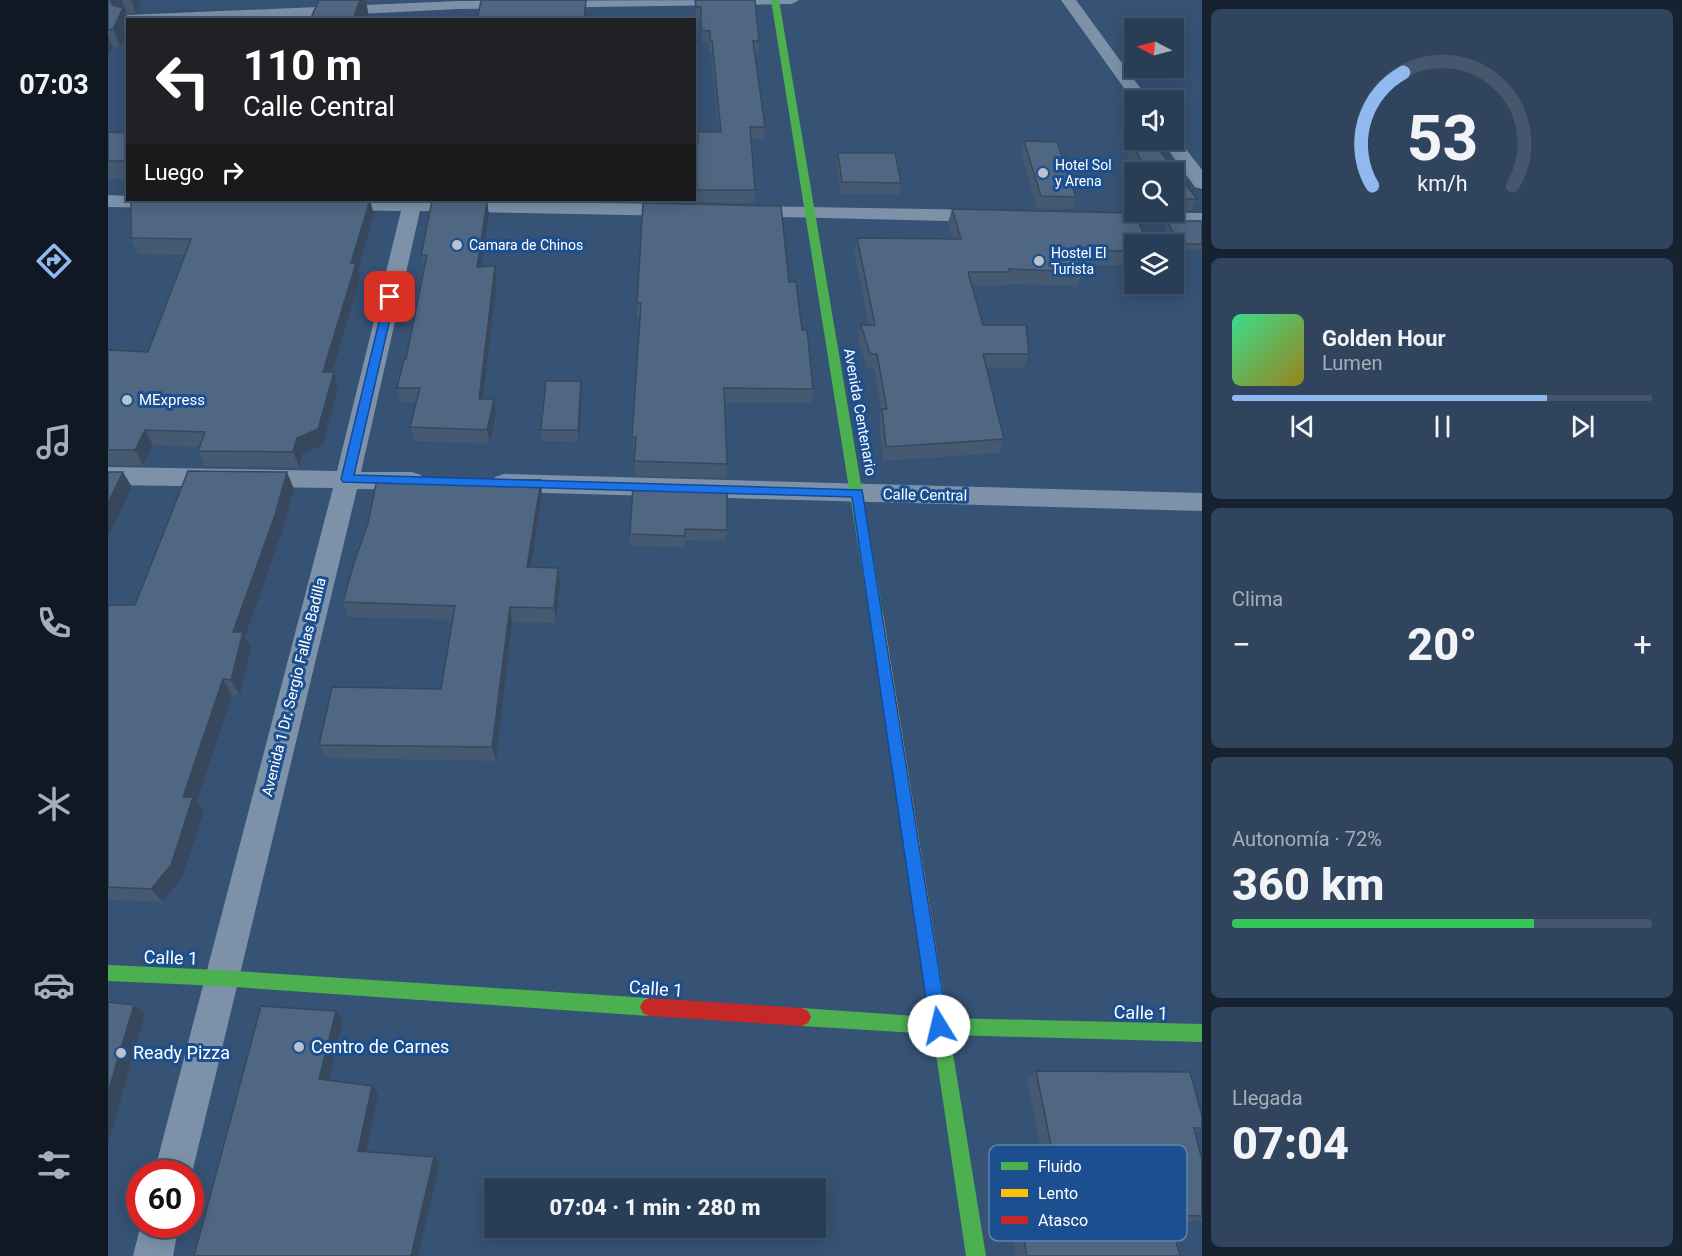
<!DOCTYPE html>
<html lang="es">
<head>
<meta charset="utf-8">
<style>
  body { margin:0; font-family:Roboto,sans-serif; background:#30455d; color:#f1f3f6; height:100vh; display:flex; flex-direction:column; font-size:22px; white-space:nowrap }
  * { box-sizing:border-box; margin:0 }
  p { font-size:20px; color:#a5aeba }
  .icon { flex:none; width:33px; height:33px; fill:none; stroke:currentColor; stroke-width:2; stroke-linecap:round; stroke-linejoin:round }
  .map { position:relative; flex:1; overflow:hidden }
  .panel { display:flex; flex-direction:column; gap:9px; padding:9px; background:#162230; width:480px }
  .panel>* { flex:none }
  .hud { position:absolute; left:18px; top:18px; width:570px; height:183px; border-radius:0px; box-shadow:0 3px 15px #0003,0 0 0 2px #44576d; background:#202124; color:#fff; overflow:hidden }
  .needle { width:39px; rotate:276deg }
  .tools { position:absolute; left:1016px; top:18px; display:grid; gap:12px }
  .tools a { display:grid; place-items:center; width:60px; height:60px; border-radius:0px; background:#283e57; box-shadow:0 3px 15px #0003,0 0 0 2px #44576d; font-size:30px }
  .speed { position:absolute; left:18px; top:1160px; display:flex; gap:12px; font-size:30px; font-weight:700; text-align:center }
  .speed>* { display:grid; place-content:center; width:78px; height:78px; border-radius:50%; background:#283e57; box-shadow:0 3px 15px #0003,0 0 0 2px #44576d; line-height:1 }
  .speed .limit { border:9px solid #d22; background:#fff; color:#111 }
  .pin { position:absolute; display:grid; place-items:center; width:51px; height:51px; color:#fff; margin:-26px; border-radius:12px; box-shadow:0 3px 9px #0006 }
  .me { position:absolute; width:66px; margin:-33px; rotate:351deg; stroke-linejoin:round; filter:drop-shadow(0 0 4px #0008) }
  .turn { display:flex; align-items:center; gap:21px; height:126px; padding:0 18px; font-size:27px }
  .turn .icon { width:78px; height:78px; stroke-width:2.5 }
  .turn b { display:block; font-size:42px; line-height:51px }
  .then { display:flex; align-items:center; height:57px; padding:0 18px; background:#0003; gap:12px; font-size:22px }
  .big { font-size:45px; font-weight:800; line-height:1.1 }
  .panel .tile { flex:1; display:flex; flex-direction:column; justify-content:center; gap:9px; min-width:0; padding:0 21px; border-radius:9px; background:#30455d }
  .panel .dial { align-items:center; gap:0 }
  .dial svg { height:156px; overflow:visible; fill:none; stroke:#44576d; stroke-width:7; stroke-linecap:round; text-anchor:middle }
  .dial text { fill:#f1f3f6; stroke:none }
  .song { display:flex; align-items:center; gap:18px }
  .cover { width:72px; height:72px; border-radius:9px; background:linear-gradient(135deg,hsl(150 70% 55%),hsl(50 70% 35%)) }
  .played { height:6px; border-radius:3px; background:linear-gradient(90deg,#90b9f0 75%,#44576d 75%) }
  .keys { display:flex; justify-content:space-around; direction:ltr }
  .heat { display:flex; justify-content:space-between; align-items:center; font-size:33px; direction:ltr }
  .charge { height:9px; border-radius:4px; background:linear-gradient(90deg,#34c759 72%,#44576d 0) }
  .trip { position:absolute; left:376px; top:1178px; width:342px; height:60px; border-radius:0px; background:#283e57; box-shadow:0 3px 15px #0003,0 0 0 2px #44576d; font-weight:800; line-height:60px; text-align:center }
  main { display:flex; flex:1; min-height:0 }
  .tabs { display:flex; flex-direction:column; width:108px; justify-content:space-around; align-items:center; background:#101923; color:#a5aeba }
  .tabs .icon { width:42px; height:42px }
  .tabs .selected { color:#90b9f0 }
  .tabs b { font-size:27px; color:#f1f3f6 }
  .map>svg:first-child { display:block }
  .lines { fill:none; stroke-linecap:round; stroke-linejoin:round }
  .street { fill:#7d92a8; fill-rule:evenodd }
  .fast { fill:#4caf50; fill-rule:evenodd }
  .slow { fill:#ffc107; fill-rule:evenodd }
  .jam { fill:#c62828; fill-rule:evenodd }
  .wall { fill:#455971 }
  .shaded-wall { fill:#38485c }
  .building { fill:#506783; stroke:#38485c; stroke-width:1.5 }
  .route { fill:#1a73e8; stroke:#114b97; stroke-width:1.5 }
  .poi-dot { fill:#b9c2ce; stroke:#1b4f8f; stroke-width:2 }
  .labels { text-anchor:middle; stroke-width:6; stroke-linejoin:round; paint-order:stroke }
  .far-poi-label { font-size:14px; fill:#fff; stroke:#1b4f8f; text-anchor:start }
  .poi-label { font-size:15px; fill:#fff; stroke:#1b4f8f; text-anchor:start }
  .street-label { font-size:15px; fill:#fff; stroke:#1b4f8f }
  .near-street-label { font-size:18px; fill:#fff; stroke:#1b4f8f }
  .near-poi-label { font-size:18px; fill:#fff; stroke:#1b4f8f; text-anchor:start }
  .key { fill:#1b4f8f; stroke:#5f84b1; stroke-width:1.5 }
  .key-label { font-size:16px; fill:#fff }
</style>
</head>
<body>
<main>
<nav class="tabs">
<b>07:03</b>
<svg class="icon selected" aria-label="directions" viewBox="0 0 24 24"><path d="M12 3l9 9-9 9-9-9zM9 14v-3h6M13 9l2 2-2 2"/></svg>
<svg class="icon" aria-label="music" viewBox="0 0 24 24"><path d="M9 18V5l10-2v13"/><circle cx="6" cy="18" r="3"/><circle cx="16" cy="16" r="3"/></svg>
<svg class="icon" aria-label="phone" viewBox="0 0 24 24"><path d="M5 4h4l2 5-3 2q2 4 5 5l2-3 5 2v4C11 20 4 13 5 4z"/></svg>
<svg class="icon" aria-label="climate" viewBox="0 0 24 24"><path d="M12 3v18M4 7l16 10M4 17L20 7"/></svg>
<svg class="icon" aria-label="car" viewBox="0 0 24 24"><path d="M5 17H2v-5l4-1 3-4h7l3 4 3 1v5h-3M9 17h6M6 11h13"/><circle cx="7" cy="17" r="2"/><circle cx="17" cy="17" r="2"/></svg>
<svg class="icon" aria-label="filters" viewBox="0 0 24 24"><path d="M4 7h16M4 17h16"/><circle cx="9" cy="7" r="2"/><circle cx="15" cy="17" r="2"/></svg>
</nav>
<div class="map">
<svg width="1094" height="1256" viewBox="0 0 1094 1256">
  <rect width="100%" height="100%" fill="#365274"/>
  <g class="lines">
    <g class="street">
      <path d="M691,0L684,4L351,9L131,20H20V24L12,20L20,15L351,1Z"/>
      <path d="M953,0H968L1041,100L1026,102Z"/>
      <path d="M1065,135L1068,136L1094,170V189L1087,187L1053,140H1065Z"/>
      <path d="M0,195L20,196V200H67L68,202L66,206L59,208L0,207Z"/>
      <path d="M219,200L572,204L579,206L581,210L579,214L572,216L312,211L253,472H304L313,475L316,481L313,487L304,490L249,489L84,1173L82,1176V1173H46L225,488L0,485V467L229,471L293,211L226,210L219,208L217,204Z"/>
      <path d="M637,206L878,210L885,212L888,216L885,220L878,222L630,216L628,212L630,208Z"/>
      <path d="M994,212L1094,213V225L987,222L984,218L987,214Z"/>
      <path d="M396,474L1094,493V511L396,492L387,489L384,483L387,477Z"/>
      <path d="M33,1224H71L65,1256H25Z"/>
    </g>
    <g class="fast">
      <path d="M663,0H671L775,614L773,618H763L761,614Z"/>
      <path d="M822,951L828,953L830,959L840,1018L1094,1024V1042L842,1035L878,1256H858L825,1034L694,1026L688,1023L685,1017L688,1011L694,1008L822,1017L814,959L816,953Z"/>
      <path d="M0,965L112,970L541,998L547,1001L550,1007L547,1013L541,1016L112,986L0,981Z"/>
    </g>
    <path class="slow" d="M768,609L773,610L775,614L830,959L828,965L822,967L816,965L814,959L761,614L763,610Z"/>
    <path class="jam" d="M541,998L694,1008L700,1011L703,1017L700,1023L694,1026L541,1016L535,1013L532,1007L535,1001Z"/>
  </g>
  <g class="wall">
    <path d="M0,0H33L28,12L17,14L20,20V30L12,47H5L0,56Z"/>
    <path d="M587,0H647L651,41V53H647L657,127L656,139H643L647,190L646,203L536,201V200H586V143L589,144L611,132L603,52H601V43L593,42L592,19H588Z"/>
    <path d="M1026,119V140H1044L1089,199L1083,211L1065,210V172H1028L1011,138L1015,126Z"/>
    <path d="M0,132L20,133V179H0Z"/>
    <path d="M916,141L968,197L964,209L929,208L913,153Z"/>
    <path d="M730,153L793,183L791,194H733L728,164Z"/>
    <path d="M379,202L381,215L373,267L389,280L375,399H386L388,413L382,444L306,441L302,427L309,402H293L289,388L298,359L316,269L313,255Z"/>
    <path d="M844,209L1026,244V265H972L975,272L969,286L898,284L897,286H864L875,325L921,354L916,368H879L896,439L891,453L775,461L771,423L773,411L766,368H759L750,339L753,325H761L746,252L749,238L845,239L840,223Z"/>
    <path d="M266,215L250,269L252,279L225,372L230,387L215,445L195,453L191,467L97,466L90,451L91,447L45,445L35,465H0V350L40,352L77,255L30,254L23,238Z"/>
    <path d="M1059,221H1094V250H1068L1056,227Z"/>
    <path d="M681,282L694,330L705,389L703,403H617L619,464L618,478L527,476V452L525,451L524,437L532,318H529V303Z"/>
    <path d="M473,381L474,393L471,442L434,441L433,430Z"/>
    <path d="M186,489L174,532L137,637L143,648L132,695H124L89,802L96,811L74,878L55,902L0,900V605H27Z"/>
    <path d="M619,489V530L618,541L577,540V547L522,546V534Z"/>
    <path d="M434,495L424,567L452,583L448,623L404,622L388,761L218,758L211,745L333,689L344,620L241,617L235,602Z"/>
    <path d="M928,1071L1094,1116V1130L1087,1133L1094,1160V1221H1063L1072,1256H908L902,1224L912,1218L946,1219L919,1079Z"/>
  </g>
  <g class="shaded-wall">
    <path d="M6,0H14L19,13L17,14L20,20V30L12,47L5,29L3,2Z"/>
    <path d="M23,0H33L28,12Z"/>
    <path d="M252,0H258L261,18V20H245Z"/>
    <path d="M478,0V20H476Z"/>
    <path d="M0,35L5,47L0,56Z"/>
    <path d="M20,157V168L16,161Z"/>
    <path d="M262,200L266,215L250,269L252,279L220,387L215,372L243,263Z"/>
    <path d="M379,202L381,215L371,281L369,267Z"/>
    <path d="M387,266L389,280L373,413L371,399Z"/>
    <path d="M226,372L230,387L215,445L195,453L191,467L185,452L189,438Z"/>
    <path d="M473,381L474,393L471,442L470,430Z"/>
    <path d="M386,399L388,413L382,444L379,430Z"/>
    <path d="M37,430L45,445L35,465L27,450Z"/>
    <path d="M15,472L24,487L0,537V503Z"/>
    <path d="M179,472L186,489L174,532L137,637L143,648L132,695L123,680L125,632Z"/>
    <path d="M433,480L434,495L421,582L419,567Z"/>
    <path d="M450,568L452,583L448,623L446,608Z"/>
    <path d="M402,607L404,622L388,761L384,747Z"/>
    <path d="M115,679L124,695L89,802L96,811L74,878L55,902L43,889Z"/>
    <path d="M26,1005L37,1014L0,1144V1092Z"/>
    <path d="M228,1011L235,1020L219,1087L211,1079Z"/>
    <path d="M264,1086L270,1094L257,1158L250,1151Z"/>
    <path d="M326,1157L332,1163L310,1256H303Z"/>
  </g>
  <g class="building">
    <path d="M0,0H6L3,2L4,5L15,8L5,29L0,30Z"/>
    <path d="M211,0H252L245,20H202Z"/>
    <path d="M376,0H478L476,20H369L373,1Z"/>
    <path d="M587,0H647L651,41H645L657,127H642L647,190H586V143L590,144V132H613L604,40H602V31L593,30V7H588Z"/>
    <path d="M1026,119V140H1044L1089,199H1065V172H1039L1015,126Z"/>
    <path d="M0,132L20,133V157L16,161H0Z"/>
    <path d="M916,141L949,142L968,197L933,196Z"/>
    <path d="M730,153H787L793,183L734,182Z"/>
    <path d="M23,200H262L243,263H248L215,372H226L210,429L189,438L185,452L90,451L97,432L37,430L27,450H0V350L40,352L83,239L23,238Z"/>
    <path d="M324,201L379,202L369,267L387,266L371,399H386L379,430L302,427L312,388H289L296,359H298L319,255H313Z"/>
    <path d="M535,203L673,206L681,282H688L694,330H699L705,389L616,388L619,464L526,461L528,437H524L533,303H529Z"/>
    <path d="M844,209L1027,213L1040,244H1026V251L966,250L975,272L901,269V272H860L875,325H918L921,354H875L896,439L778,447L774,409H779L769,354H762L753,325H767L749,238L853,239Z"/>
    <path d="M1059,221H1094V244H1071Z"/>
    <path d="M438,381H473L470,430H433Z"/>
    <path d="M80,471L179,472L167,515L125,632H135L123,680L115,679L75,797H85L63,865L43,889L0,887V605H27Z"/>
    <path d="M0,472H15L0,503Z"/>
    <path d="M269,479L433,480L419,567L450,568L446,608L402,607L384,747L211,745L224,687L333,689L347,606L235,602L246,563L260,523Z"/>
    <path d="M525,486L619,489V530L577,529V536L522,534Z"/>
    <path d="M0,1002L26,1005L0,1092Z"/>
    <path d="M153,1006L228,1011L211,1079L264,1086L250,1151L326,1157L303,1256H86Z"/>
    <path d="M928,1071L1082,1072L1094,1116V1128H1086L1094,1160V1216L1061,1215L1072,1256H919L912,1218L958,1219Z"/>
  </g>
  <path class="route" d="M282,294L287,297L246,475L754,490L840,1026L837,1032L831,1034L825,1032L822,1026L744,497L235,482L233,479L277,297Z"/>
  <g class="poi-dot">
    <circle cx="935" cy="173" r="6"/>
    <circle cx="349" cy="245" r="6"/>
    <circle cx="931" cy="261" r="6"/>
    <circle cx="19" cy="400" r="6"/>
    <circle cx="191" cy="1047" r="6"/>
    <circle cx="13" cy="1053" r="6"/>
  </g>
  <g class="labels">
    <g class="far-poi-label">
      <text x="947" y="170">Hotel Sol<tspan x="947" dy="16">y Arena</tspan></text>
      <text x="361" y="250">Camara de Chinos</text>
      <text x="943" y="258">Hostel El<tspan x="943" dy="16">Turista</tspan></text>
    </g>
    <g class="poi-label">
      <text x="31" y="405">MExpress</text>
    </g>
    <g class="street-label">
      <text transform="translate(752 412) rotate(80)" y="5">Avenida Centenario</text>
      <text transform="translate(817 495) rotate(1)" y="5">Calle Central</text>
      <text transform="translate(186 687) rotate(-76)" y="5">Avenida 1 Dr. Sergio Fallas Badilla</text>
    </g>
    <g class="near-street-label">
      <text transform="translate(63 958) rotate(2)" y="6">Calle 1</text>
      <text transform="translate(548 989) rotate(4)" y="6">Calle 1</text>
      <text transform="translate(1033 1013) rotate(2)" y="6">Calle 1</text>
    </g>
    <g class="near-poi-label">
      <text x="203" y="1053">Centro de Carnes</text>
      <text x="25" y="1059">Ready Pizza</text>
    </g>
  </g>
  <rect x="881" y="1145" width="198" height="96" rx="9" class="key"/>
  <rect x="893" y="1162" width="27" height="8" fill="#4caf50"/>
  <rect x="893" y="1189" width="27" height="8" fill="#ffc107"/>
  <rect x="893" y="1216" width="27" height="8" fill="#c62828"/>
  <g class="key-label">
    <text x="930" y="1172">Fluido</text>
    <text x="930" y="1199">Lento</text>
    <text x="930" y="1226">Atasco</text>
  </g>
</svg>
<div class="tools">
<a><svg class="needle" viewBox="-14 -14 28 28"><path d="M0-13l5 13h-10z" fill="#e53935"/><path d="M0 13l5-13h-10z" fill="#a5aeba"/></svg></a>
<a><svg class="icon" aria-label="sound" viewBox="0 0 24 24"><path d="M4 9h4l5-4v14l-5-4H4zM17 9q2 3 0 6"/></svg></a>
<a><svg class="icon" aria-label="search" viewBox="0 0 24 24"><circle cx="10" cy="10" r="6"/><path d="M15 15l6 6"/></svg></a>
<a><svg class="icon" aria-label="layers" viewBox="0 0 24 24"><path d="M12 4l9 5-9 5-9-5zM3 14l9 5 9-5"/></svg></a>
</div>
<div class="speed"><div class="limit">60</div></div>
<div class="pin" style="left:282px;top:297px;background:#d93025"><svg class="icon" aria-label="arrive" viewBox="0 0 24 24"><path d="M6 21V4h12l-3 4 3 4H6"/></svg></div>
<svg class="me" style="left:831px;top:1026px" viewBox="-20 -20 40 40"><circle r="19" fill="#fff"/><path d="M0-13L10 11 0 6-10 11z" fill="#1a73e8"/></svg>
<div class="trip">07:04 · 1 min · 280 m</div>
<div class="hud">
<div class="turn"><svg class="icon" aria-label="left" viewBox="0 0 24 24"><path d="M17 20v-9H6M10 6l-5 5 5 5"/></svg><div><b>110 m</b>Calle Central</div></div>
<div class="then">Luego<svg class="icon" aria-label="right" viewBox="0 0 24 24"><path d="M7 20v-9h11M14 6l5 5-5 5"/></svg></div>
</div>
</div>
<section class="panel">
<div class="tile dial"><svg viewBox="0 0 100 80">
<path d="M14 69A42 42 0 1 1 86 69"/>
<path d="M14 69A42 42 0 0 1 30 11" stroke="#90b9f0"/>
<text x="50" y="56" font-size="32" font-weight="700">53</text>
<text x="50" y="72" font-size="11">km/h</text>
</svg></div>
<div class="tile">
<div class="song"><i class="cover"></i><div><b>Golden Hour</b><p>Lumen</p></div></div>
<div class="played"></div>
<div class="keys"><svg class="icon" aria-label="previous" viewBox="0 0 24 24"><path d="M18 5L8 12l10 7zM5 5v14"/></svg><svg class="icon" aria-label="pause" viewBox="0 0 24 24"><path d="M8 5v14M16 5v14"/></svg><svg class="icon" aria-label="next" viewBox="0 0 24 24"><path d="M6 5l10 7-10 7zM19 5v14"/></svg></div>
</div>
<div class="tile"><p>Clima</p>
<div class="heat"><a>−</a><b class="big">20°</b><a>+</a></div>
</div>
<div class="tile"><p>Autonomía · 72%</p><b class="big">360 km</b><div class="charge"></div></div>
<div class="tile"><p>Llegada</p><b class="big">07:04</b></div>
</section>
</main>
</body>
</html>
